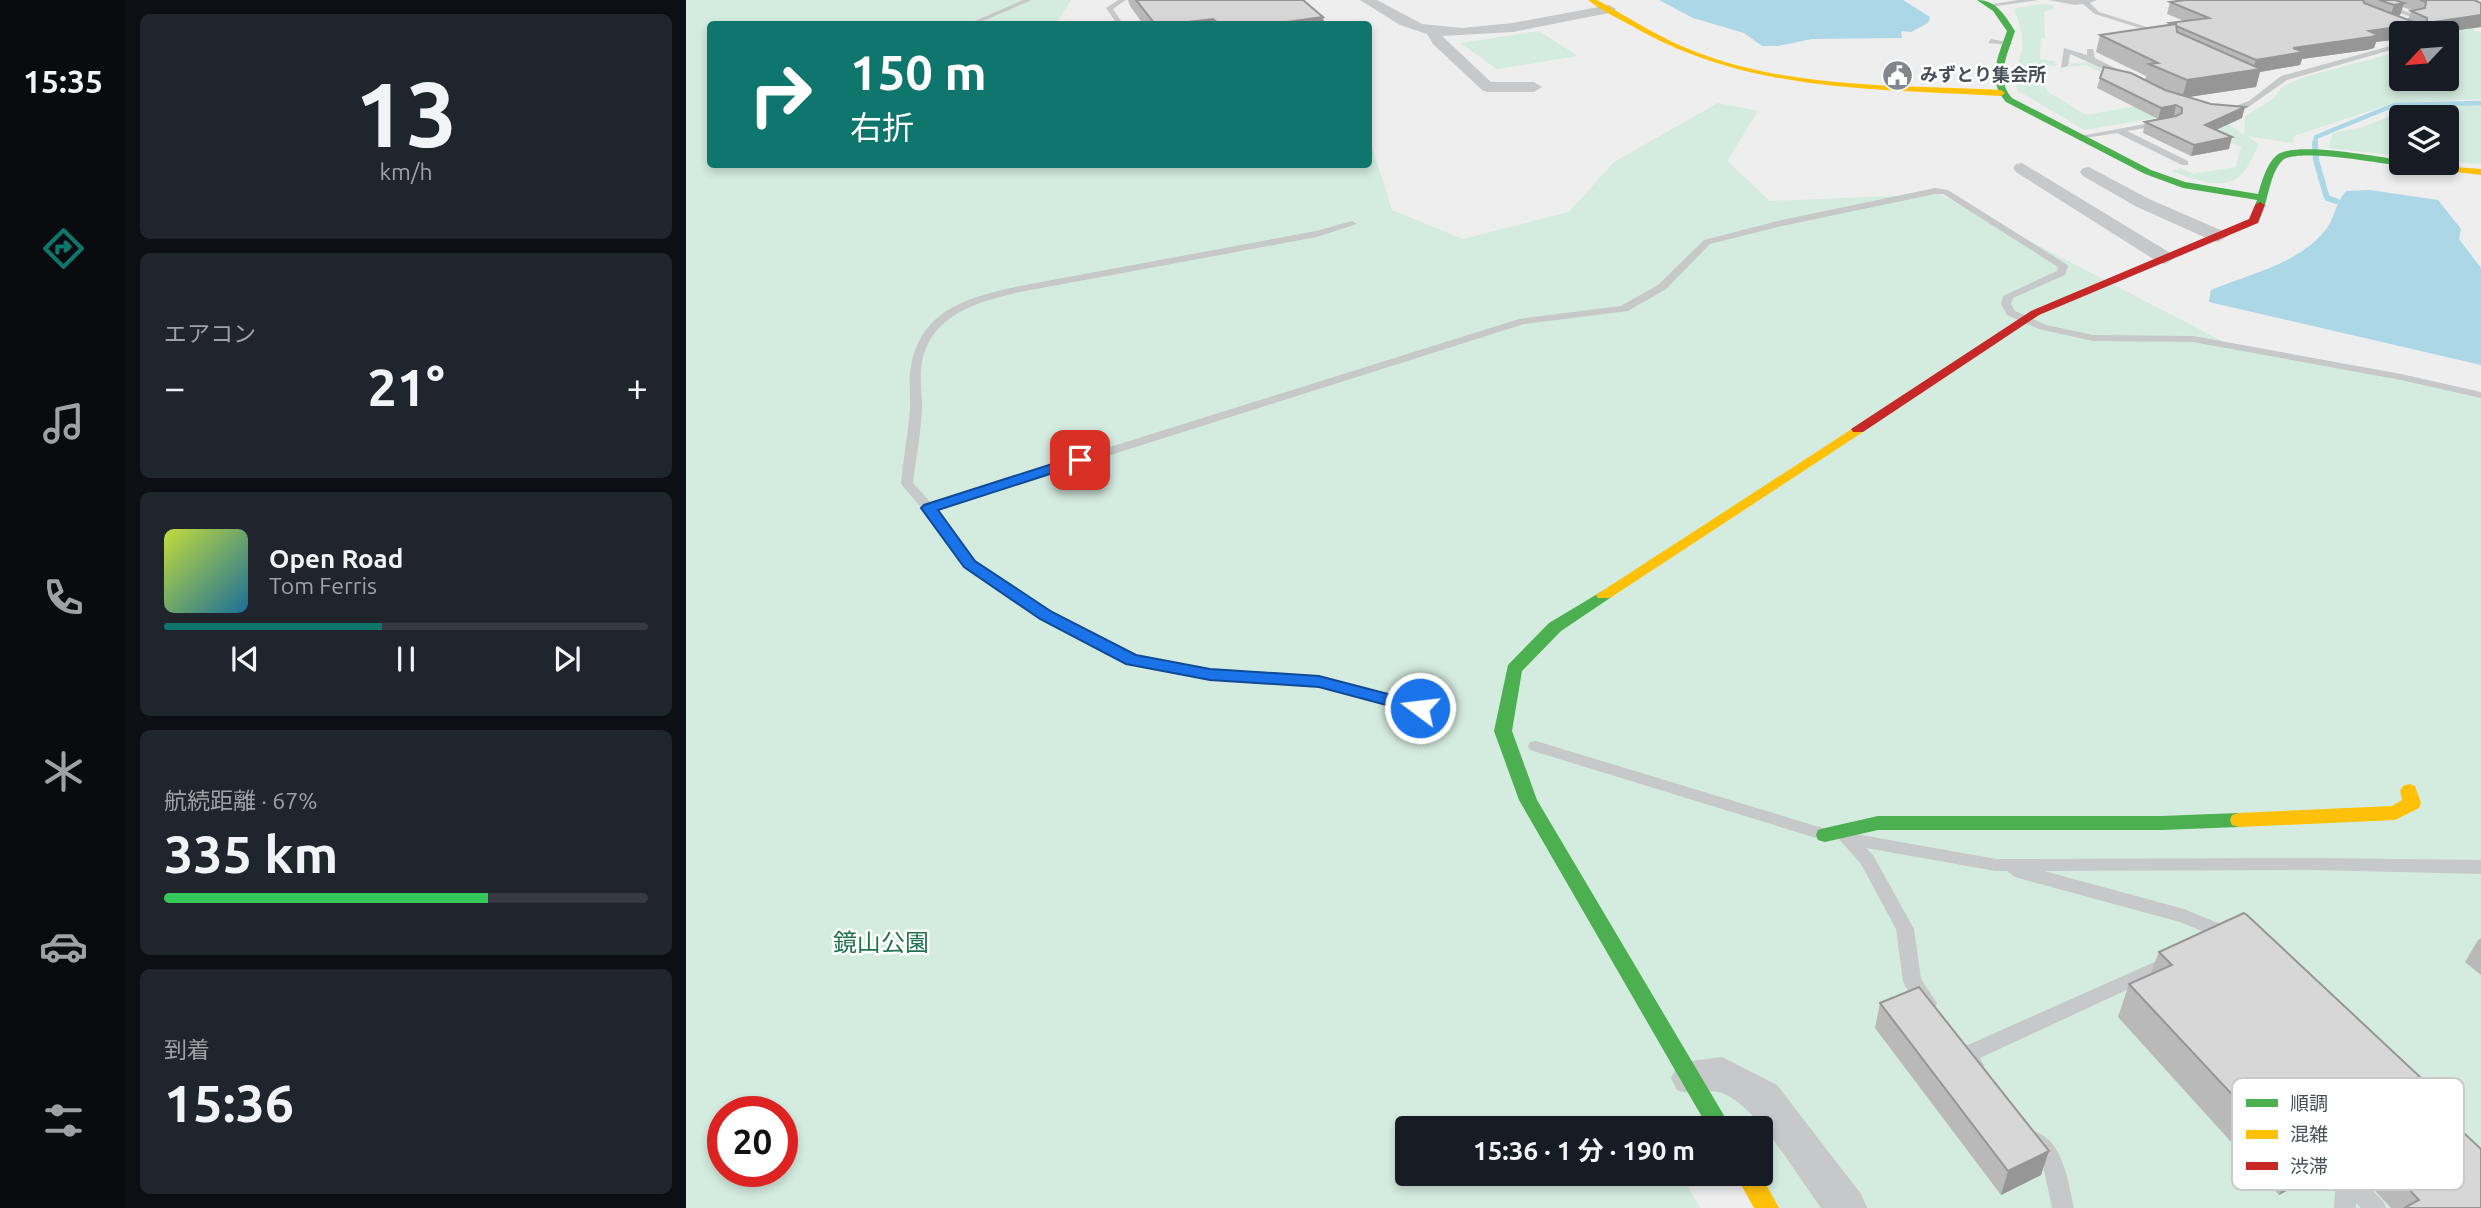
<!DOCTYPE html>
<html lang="ja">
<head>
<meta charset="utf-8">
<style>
  body { margin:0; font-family:Ubuntu,"Noto Sans JP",sans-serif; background:#20242c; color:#f1f3f6; height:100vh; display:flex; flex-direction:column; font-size:26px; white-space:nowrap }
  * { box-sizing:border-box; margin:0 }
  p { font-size:23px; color:#9ea1a6 }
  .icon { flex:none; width:38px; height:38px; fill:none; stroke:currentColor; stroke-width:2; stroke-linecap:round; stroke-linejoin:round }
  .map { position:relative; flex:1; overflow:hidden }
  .side { display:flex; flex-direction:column; gap:14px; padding:14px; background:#0d0f14; width:560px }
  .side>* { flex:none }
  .guide { position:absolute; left:21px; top:21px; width:665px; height:147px; border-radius:7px; box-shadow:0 4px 10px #0003; background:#0f766e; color:#fff; overflow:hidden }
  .needle { width:46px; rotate:244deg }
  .fabs { position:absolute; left:1703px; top:21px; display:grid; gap:14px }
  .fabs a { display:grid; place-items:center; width:70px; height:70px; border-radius:7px; background:#171b24; box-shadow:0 4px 10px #0003; font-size:35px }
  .speed { position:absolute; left:21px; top:1096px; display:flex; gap:14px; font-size:35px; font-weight:700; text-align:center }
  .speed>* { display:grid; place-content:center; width:91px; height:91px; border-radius:50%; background:#171b24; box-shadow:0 4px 10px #0003; line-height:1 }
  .speed .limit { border:10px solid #d22; background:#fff; color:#111 }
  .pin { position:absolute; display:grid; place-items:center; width:60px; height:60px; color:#fff; margin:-30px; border-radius:14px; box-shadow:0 4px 10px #0006 }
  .me { position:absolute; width:77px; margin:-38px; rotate:285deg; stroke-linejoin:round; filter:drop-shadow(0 0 5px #0008) }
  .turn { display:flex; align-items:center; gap:24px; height:147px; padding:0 28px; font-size:32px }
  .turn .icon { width:91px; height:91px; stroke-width:2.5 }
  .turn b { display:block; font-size:49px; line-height:60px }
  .big { font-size:52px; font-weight:700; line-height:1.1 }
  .side .tile { flex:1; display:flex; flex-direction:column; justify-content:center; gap:10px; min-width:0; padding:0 24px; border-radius:10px; background:#20242c }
  .side .dial { align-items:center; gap:0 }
  .dial b { font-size:91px; line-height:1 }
  .song { display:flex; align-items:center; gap:21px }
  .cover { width:84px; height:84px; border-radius:10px; background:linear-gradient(135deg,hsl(70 70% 55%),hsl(200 70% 35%)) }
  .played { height:7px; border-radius:4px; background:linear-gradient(90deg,#0f766e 45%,#363941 45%) }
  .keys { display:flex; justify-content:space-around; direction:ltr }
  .heat { display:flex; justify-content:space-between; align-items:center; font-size:38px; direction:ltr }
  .charge { height:10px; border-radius:5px; background:linear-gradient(90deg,#34c759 67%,#363941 0) }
  .trip { position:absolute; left:709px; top:1116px; width:378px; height:70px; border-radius:7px; background:#171b24; box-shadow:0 4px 10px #0003; font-weight:700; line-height:70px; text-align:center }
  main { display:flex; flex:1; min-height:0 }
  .menu { display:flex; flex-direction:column; width:126px; justify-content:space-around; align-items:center; background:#090b0e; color:#9ea1a6 }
  .menu .icon { width:49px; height:49px }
  .menu .on { color:#0f766e }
  .menu b { font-size:32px; color:#f1f3f6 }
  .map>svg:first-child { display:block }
  .green { fill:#d4ebdf; fill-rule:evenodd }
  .water { fill:#acd7e6 }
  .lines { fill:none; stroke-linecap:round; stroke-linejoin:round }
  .stream-far1 { stroke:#acd7e6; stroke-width:4.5 }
  .stream { stroke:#acd7e6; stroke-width:6 }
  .lane { fill:#c6c8c9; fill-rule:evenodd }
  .street { fill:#c6c8c9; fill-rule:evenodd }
  .fast { fill:#4caf50; fill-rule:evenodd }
  .slow { fill:#ffc107; fill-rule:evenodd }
  .jam { fill:#c62828; fill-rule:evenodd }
  .wall { fill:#b9b9ba; fill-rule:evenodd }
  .shaded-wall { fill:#969697 }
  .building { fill:#d7d7d8; stroke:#969697; stroke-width:2 }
  .route { fill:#1a73e8; stroke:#114b97; stroke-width:2 }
  .labels { text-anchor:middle; stroke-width:5; stroke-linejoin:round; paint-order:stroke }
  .far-poi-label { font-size:18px; font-weight:bold; fill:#474f58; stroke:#fff; text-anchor:start }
  .near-park-label { font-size:24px; fill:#20724d; stroke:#fff }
  .key { fill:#fff; stroke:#c8cacd; stroke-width:2 }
  .key-label { font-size:19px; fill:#474f58 }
</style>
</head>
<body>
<main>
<nav class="menu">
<b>15:35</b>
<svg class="icon on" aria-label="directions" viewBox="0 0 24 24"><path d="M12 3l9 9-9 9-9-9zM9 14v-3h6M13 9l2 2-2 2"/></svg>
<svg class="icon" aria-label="music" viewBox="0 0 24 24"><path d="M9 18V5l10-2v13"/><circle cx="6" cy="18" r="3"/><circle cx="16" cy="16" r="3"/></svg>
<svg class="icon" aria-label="phone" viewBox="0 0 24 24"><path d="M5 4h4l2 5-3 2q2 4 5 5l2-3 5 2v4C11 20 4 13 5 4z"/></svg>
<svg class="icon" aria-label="climate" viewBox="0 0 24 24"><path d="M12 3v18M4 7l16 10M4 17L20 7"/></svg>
<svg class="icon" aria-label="car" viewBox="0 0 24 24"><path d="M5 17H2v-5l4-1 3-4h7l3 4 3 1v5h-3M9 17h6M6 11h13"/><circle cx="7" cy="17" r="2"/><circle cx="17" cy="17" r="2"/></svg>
<svg class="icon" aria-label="filters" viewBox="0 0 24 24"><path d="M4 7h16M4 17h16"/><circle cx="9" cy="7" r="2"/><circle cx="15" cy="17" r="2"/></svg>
</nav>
<section class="side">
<div class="tile dial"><b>13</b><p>km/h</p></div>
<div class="tile"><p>エアコン</p>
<div class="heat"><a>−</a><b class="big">21°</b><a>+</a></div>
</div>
<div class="tile">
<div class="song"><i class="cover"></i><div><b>Open Road</b><p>Tom Ferris</p></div></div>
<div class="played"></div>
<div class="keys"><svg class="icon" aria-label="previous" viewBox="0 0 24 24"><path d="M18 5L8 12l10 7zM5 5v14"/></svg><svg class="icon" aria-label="pause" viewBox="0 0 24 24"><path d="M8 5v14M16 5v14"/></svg><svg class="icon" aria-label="next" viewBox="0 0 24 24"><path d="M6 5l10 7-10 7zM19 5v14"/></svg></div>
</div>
<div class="tile"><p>航続距離 · 67%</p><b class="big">335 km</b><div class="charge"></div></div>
<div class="tile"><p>到着</p><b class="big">15:36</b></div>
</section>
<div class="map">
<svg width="1795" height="1208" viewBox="0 0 1795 1208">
  <rect width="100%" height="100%" fill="#eee"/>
  <g class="green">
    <path d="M0,0H385L370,24H24V164H682L683,144L686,147L706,210L777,239L883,212L928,162L1032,103L1072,111L1041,161L1084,201L1253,194L1538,342L1795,396V1208H1081L1074,1174V1129H1018L977,1118L894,1125L904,1129H721V1174H990L1002,1187L1014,1208H0ZM37,1111H96V1171H37Z"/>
    <path d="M1357,4L1366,5L1369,8L1358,12L1359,38H1355L1354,59L1369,61L1370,66L1362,65L1357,82L1362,92L1400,115L1473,102L1400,65L1383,67L1384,63H1405L1543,124L1558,135L1559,116L1587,99L1596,87L1615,78L1715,51V79H1760V33H1755L1754,28L1786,24L1789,31L1795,32V99L1707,103L1608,136L1607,143L1561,136L1573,144C1568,153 1563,167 1556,174C1537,193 1506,178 1485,171L1495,168L1507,174L1550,167L1555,147L1486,115L1399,130L1332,91C1326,75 1333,65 1336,48C1338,33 1333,23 1329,11L1330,8Z"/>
    <path d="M853,31L892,56L811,69L774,43Z"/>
    <path d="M1761,105H1795V164L1761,161L1760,117H1715V156L1642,148L1647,133L1675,128L1724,108Z"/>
  </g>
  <g class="water">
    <path d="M973,0H1217L1244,17L1242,23L1225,32L1215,31L1216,38L1126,39L1092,46H1076L1058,33L1007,18Z"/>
    <path d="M1684,190L1752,200L1775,229L1773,239L1795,268V365L1523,302L1525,290C1563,274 1609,265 1637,233C1650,219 1648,204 1660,191Z"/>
  </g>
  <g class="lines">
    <path class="stream-far1" d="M1629,144L1630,137L1708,105L1795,103"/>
    <path class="stream" d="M1629,143L1630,160L1641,198L1650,201"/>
    <g class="lane">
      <path d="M337,0H346L290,24H282Z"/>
      <path d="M432,0H440L427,9L437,24H431L420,8Z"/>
      <path d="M1332,0H1353L1304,7L1301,5Z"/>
      <path d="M1362,0H1411L1404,3L1413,12L1464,28L1461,33L1444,37V33L1457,29L1409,14L1397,4L1389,5Z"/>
      <path d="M1689,0L1706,3L1705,6L1735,17L1722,20V18L1725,17L1695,6V3Z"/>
      <path d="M1305,39L1327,43L1323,45L1302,43Z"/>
      <path d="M1715,43V47L1601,80L1561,108L1542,112L1538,110L1563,101L1595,76Z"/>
      <path d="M1378,48L1401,55V49H1407L1409,58L1445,76L1438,78L1384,54L1382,66L1375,68Z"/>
      <path d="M1293,67L1316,71L1312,73L1290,71V67Z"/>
      <path d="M1475,121L1479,123L1478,125L1441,131L1502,161V165H1496L1431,133L1393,139L1389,137Z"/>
      <path d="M1249,188L1262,190L1380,264L1382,266L1379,275L1327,298L1325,304L1329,311L1360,325L1407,335L1507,336L1715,374L1795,392V398L1715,380L1507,342L1407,341L1353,329L1321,315L1315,304L1317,296L1371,271L1372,267L1257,194H1249L1096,226L1024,244L980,289L942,311L838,324L251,510L289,561L365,612L450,656L524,670L633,677L764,711L767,715L764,719L759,720L633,687L524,680L441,663L355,618L279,567L238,511L215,484C217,459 222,434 224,409C225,395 222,380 225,366C236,308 284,297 334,286L630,231L666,221L671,224L631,237L334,292C289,302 241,316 235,369C234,382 236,395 236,407C235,433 230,458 227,483L245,503L833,319L935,306L972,285L1018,240L1096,220Z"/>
      <path d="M850,741L1143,830L1145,834L1143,838L1137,840L844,750L842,746L844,742Z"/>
      <path d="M1164,833L1310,859L1630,858L1795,860V874L1630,870L1358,871L1498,909L1549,930L1552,935L1549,940L1543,942L1494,922L1329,877L1321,871H1310L1180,848L1187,855L1228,929L1235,979L1251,1003L1249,1009L1242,1011L1235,1009L1219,986L1217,981L1210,929L1175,864L1153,839L1155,835Z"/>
      <path d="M1482,956L1488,958L1491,963L1488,968L1294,1058L1298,1065L1295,1071C1282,1076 1276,1066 1270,1055L1273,1049Z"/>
      <path d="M1722,1091L1729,1094L1770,1132L1773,1139L1770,1146L1763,1148L1756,1146L1715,1106L1712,1100L1715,1094Z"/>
      <path d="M1350,1132C1378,1142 1382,1183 1388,1208H1366L1357,1165L1340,1141L1343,1134Z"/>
      <path d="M1709,1140L1716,1142L1719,1149L1716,1156L1676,1180L1697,1201L1700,1208H1675L1670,1203V1208H1648L1650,1178L1653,1171Z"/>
    </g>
    <g class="street">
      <path d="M674,0H691L736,24L776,28L827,23L923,5L930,9L923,13L827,32L756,36L805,82H848L856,87L848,92H801L796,90L747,44L741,34L714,25Z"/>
      <path d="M1336,163L1486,254L1489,258L1479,264L1472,262L1330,172L1327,168L1330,164Z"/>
      <path d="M1403,167L1463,199L1539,232L1542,236L1532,242L1525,240L1451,207L1397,176L1394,172L1397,168Z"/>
      <path d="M1036,1057L1091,1085L1175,1194L1181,1208H1135C1112,1177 1069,1102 1033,1092C1020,1089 1010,1097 991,1090L985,1078L991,1066L1005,1061Z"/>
    </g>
    <g class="fast">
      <path d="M1291,0C1311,0 1319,16 1329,31C1322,54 1308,78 1326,98L1465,170L1499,182L1572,194C1576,182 1580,164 1591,155C1610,141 1690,157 1715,160V163H1720L1715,166C1694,163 1611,148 1597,160C1586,170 1583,192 1579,205L1574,208L1569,205L1571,200L1497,188L1459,174L1320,102C1300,79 1312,57 1321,31L1307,11Z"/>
      <path d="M918,590L924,592L926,595L924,598L875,631L836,671L826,731L851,800L1046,1129H1023L833,800L808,731L822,665L863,623Z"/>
      <path d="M1553,813L1560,815L1562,820L1560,825L1553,827L1475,830H1192L1139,842L1132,840L1130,835L1132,830L1139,828L1192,816H1475Z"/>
    </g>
    <g class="slow">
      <path d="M902,0H911C944,18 975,39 1010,52C1106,89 1214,85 1315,90L1319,93L1315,96C1189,89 1060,92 948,27C933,19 916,11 902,0Z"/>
      <path d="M1715,160V163L1795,169V175L1712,165L1710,163Z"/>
      <path d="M1172,425L1177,426V432L924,598H912L910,595Z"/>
      <path d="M1723,784L1729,786L1735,803L1733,808L1709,820L1553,827L1546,825L1544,820L1546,815L1553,813L1706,806L1716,800L1714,791L1717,786Z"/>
      <path d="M1049,1174H1074L1093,1208H1068Z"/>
    </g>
    <path class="jam" d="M1574,202L1579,205L1572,223L1353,315L1177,432H1167L1165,429L1345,311L1563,219L1569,205Z"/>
  </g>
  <g class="wall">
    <path d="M442,0H617L637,17L638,24H457L444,6Z"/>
    <path d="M1499,0H1788L1795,27L1750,33H1737L1736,30L1735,33H1715V39L1690,42L1688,48L1681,50L1616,59L1614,65L1574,72L1570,87L1502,97L1556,118L1530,130L1543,149L1505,156L1457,133L1459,122L1472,119L1411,88L1414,78L1459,80L1460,76L1410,52L1414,35L1482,25L1483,23L1498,21L1481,14L1484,2ZM1717,7L1727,11H1725L1722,20L1711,16L1714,15Z"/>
    <path d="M1795,938V975L1779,962L1792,940Z"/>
    <path d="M1473,952L1730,1123L1661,1163L1658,1160L1593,1195L1432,1017L1443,984L1464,975Z"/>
    <path d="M1194,1003L1355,1175L1315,1195L1189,1028Z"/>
    <path d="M1694,1158L1795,1208H1705L1680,1181Z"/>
  </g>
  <g class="shaded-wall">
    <path d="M1718,3L1714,15L1704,17L1708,5Z"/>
    <path d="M1795,15V27L1750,33H1737L1741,23Z"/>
    <path d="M637,17L638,24H593V23Z"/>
    <path d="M527,19L528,24H484Z"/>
    <path d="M1739,23L1735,33H1715V39L1690,42L1688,48L1681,50L1616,59L1614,65L1574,72L1570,87L1496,98L1501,80L1567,70L1570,60L1607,48L1683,31Z"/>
    <path d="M1490,105L1488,116L1472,119L1475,108Z"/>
    <path d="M1559,107L1556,118L1516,136L1519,125Z"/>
    <path d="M1546,137L1543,149L1505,156L1508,145Z"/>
    <path d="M1749,1091L1730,1123L1661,1163L1680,1131Z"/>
    <path d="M1677,1128L1658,1160L1593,1195L1610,1163Z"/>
    <path d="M1363,1151L1355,1175L1315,1195L1322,1171Z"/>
  </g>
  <g class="building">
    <path d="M450,0H617L637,17L593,23L594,24H533L527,19L484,24H469Z"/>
    <path d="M1499,0H1677L1678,3L1730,23H1739L1683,31L1692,35L1685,37L1607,48L1618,52L1570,60L1490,26V24L1487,25L1483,23L1523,18L1484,2Z"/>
    <path d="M1693,0H1709L1718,3L1708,5Z"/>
    <path d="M1734,0H1788L1795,3V15L1741,23V18L1725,11L1739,8L1740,2Z"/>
    <path d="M1490,24L1491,32L1575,69L1501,80L1463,64L1472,63L1414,35Z"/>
    <path d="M1418,67L1445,73L1479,90L1525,104L1559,107L1519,125L1546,137L1508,145L1459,122L1490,116L1496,113V108L1490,105L1475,108L1414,78Z"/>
    <path d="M1558,913L1561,915L1749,1091L1680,1131L1677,1128L1610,1163L1443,984L1486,965L1473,952Z"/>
    <path d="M1233,987L1363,1151L1322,1171L1194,1003Z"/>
    <path d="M1762,1118L1795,1149V1208H1718L1733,1200L1694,1158Z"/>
  </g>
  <path class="route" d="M394,455L401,460L398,463L252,510L289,561L366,612L450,655L524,669L633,676L740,704L743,708L740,713L734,714L633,687L524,680L440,664L354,619L278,567L235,508L238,505Z"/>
  <defs>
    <symbol id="civic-disc" viewBox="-11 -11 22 22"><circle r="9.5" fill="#81878c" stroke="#fff"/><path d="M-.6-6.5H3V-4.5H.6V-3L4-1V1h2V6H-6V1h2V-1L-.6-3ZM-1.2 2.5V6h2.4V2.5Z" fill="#fff"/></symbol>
  </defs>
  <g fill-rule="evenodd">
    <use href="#civic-disc" x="1194" y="58" width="35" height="35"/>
  </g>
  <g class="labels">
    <g class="far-poi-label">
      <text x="1234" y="81">みずとり集会所</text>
    </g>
    <g class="near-park-label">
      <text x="195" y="951">鏡山公園</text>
    </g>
  </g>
  <rect x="1546" y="1078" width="232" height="112" rx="10" class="key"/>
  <rect x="1560" y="1099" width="32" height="8" fill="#4caf50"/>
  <rect x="1560" y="1130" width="32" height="9" fill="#ffc107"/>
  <rect x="1560" y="1162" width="32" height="8" fill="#c62828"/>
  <g class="key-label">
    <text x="1604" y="1110">順調</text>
    <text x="1604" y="1141">混雑</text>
    <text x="1604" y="1173">渋滞</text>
  </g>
</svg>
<div class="fabs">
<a><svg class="needle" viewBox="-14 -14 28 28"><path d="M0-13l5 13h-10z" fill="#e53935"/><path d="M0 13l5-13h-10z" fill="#9ea1a6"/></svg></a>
<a><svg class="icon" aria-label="layers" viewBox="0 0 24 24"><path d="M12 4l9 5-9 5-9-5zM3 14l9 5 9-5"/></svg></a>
</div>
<div class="speed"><div class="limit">20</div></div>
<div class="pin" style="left:394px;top:460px;background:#d93025"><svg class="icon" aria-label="arrive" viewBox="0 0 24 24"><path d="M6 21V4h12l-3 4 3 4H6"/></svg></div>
<svg class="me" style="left:734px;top:708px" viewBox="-20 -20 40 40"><circle r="17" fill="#1a73e8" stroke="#fff" stroke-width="3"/><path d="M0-11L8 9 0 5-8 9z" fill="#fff"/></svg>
<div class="trip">15:36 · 1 分 · 190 m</div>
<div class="guide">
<div class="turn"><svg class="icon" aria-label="right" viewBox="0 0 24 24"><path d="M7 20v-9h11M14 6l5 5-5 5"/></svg><div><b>150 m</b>右折</div></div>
</div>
</div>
</main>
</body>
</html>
